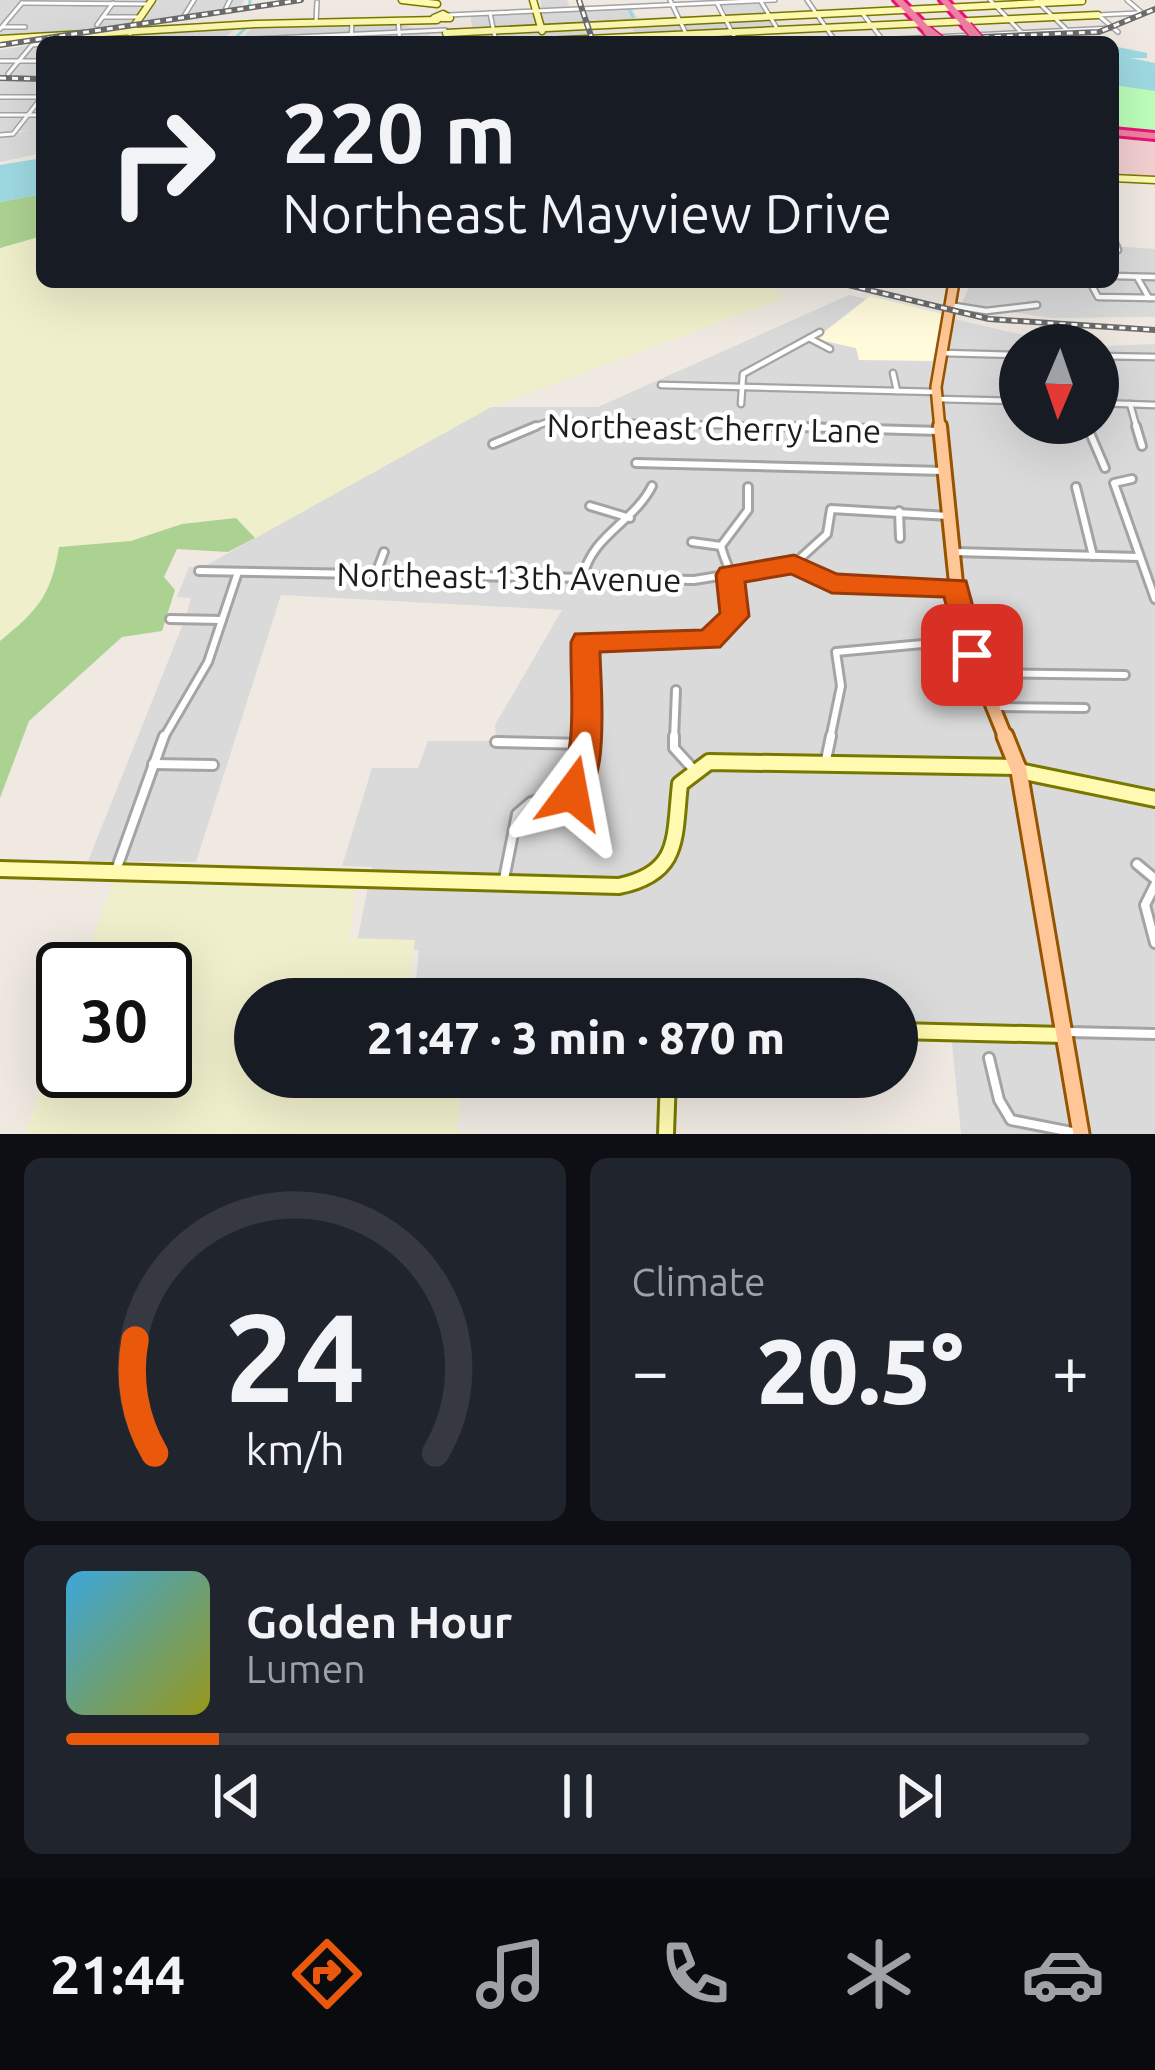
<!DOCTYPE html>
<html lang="en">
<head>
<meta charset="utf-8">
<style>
  body { margin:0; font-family:Ubuntu,sans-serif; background:#20242c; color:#f1f3f6; height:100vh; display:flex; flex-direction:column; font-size:45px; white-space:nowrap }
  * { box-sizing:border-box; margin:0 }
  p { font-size:39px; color:#9ea1a6 }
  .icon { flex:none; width:66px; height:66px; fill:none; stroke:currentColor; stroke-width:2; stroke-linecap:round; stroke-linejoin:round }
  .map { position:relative; height:1134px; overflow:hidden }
  .sheet { display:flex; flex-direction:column; gap:24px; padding:24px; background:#0d0f14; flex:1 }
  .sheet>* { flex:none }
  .banner { position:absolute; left:36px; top:36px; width:1083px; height:252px; border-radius:18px; box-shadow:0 12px 48px #0002; background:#171b24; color:#f1f3f6; overflow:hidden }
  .needle { width:78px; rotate:182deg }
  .tools { position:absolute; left:999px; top:324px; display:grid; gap:24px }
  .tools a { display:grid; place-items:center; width:120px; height:120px; border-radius:50%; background:#171b24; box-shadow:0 12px 48px #0002; font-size:60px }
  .speed { position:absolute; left:36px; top:942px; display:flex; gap:24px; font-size:60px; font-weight:700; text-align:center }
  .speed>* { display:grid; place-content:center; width:156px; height:156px; border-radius:50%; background:#171b24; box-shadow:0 12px 48px #0002; line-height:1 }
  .speed .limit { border:6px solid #111; border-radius:18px; background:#fff; color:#111 }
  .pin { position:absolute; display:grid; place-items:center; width:102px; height:102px; color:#fff; margin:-51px; border-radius:24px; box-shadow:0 6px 18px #0006 }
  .me { position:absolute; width:132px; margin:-66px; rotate:13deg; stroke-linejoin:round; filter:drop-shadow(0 0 9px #0008) }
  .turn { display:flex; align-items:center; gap:42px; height:252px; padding:0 48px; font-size:54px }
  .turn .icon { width:156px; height:156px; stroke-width:2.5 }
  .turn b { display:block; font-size:84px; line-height:102px }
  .big { font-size:90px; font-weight:800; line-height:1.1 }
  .sheet .tile { flex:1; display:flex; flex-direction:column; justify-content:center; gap:18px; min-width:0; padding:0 42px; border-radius:18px; background:#20242c }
  .sheet .dial { align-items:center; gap:0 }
  .dial svg { height:312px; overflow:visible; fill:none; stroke:#363941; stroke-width:7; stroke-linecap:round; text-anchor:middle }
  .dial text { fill:#f1f3f6; stroke:none }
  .song { display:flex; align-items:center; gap:36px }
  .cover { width:144px; height:144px; border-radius:18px; background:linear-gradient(135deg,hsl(200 70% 55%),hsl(60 70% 35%)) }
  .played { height:12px; border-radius:6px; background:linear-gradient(90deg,#ea580c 15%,#363941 15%) }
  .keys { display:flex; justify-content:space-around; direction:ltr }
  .heat { display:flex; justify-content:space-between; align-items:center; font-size:66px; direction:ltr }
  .sheet .tiles { flex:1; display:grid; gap:24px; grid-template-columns:1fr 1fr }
  .tile:last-child { grid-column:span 2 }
  .trip { position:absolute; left:234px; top:978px; width:684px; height:120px; border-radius:60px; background:#171b24; box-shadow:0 12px 48px #0002; font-weight:800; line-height:120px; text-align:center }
  .tab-bar { display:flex; height:192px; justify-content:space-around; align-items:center; background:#090b0e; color:#9ea1a6 }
  .tab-bar .icon { width:84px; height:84px }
  .tab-bar .on { color:#ea580c }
  .tab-bar b { font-size:54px; color:#f1f3f6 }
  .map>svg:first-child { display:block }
  .residential { fill:#dbdada; fill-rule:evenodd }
  .commercial { fill:#f2cfd1 }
  .education { fill:#fffbdb }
  .farmland { fill:#f0efcb }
  .forest { fill:#acd292 }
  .park { fill:#bcfeba }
  .water { fill:#9ed9e1 }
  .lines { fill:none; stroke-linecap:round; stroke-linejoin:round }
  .stream { stroke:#9ed9e1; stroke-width:3 }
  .street-far3-casing { stroke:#a4a4a4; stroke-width:6 }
  .street-far2-casing { stroke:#a4a4a4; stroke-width:9 }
  .street-far1-casing { stroke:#a4a4a4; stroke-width:12 }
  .street-casing { stroke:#a4a4a4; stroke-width:14 }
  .secondary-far1-casing { stroke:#787800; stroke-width:9 }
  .secondary-casing { stroke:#787800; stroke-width:20 }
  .primary-far2-casing { stroke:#965400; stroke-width:14 }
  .primary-far1-casing { stroke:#965400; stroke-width:18 }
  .primary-casing { stroke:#965400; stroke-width:21 }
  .highway-casing { stroke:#e81474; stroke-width:6 }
  .street-far3 { stroke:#fff; stroke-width:3 }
  .street-far2 { stroke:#fff; stroke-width:4.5 }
  .street-far1 { stroke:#fff; stroke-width:6 }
  .street { stroke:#fff; stroke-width:8 }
  .secondary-far1 { stroke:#fffab0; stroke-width:6 }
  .secondary { stroke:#fffab0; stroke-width:14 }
  .primary-far2 { stroke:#ffc797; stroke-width:9 }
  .primary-far1 { stroke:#ffc797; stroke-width:12 }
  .primary { stroke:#ffc797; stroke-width:15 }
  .highway { fill:#ee82a2; fill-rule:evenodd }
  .rail-casing { stroke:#6b6b6b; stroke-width:6 }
  .rail { stroke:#fff; stroke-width:3; stroke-dasharray:6; stroke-linecap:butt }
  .highway-bridge-casing { stroke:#e81474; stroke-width:12; stroke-linecap:butt }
  .highway-bridge { stroke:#ee82a2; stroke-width:9 }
  .route { fill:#ea580c; stroke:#983908; stroke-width:3 }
  .labels { text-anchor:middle; stroke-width:9; stroke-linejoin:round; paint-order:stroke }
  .street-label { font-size:33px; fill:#1d1d1d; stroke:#fff }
</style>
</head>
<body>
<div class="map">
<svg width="1155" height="1134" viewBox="0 0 1155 1134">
  <rect width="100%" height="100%" fill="#efe9e2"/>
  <g class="residential">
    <path d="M0,0H244L240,8L0,43Z"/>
    <path d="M540,0H567L570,8L630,5L640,23L729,17L720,3L758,2L774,28L636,35L629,23L583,27L587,37L475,42L470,15L542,13Z"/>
    <path d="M395,23L430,33L431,42H239L253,26Z"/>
    <path d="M238,27L219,42H52L139,33Z"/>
    <path d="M42,43V153L0,162V138L29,130L0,134V50Z"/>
    <path d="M1113,246L1155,249V317L1052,318L961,305L971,282H1113Z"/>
    <path d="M849,295L1024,335L1107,346L1155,344V1134H961L951,1033L897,1031V999H414L419,950L356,947L372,867L342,866L372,768H418L428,741H496L495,725L562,610L281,595L196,862L88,861L185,619L191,598L177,597L189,567L205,566L491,407H598ZM1020,345H1098V423H1020Z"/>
  </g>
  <path class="commercial" d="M1113,136L1155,141V179L1113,177Z"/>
  <path class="education" d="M870,296L942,314L933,361L859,360L856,348L815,339Z"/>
  <g class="farmland">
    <path d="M42,236V282H769L784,298L491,407L255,538L236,518L182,524L131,541L59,547L54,576L39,609L0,641V248Z"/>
    <path d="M114,878L357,883L349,938L415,940L407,999H255V1077H463L457,1133L477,1134H25L63,1024V1071H165V969H82Z"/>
  </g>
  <g class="forest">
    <path d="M42,194V236L0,248V202Z"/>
    <path d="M236,518L255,538L228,552L177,549L164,577L175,590L162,631L122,637L29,721L0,798V641C37,611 51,596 59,547L131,541L182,524Z"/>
  </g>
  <path class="park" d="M1113,85L1155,91V136L1113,131Z"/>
  <g class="water">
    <path d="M1113,46L1147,53V58H1130L1155,63V91L1113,85Z"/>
    <path d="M42,158V194L0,202V165Z"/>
  </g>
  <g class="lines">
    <g class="stream">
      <path d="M249,7L250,0"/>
      <path d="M629,9L633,17"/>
      <path d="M236,37L247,27"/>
    </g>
    <defs>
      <g id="street-far3">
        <path d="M670,0L690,42"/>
        <path d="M760,0L778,30"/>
        <path d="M807,0L836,42"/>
        <path d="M990,0L1023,34"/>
        <path d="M1036,0L1070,33"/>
        <path d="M1127,0L1141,12"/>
        <path d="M22,3L149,4"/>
        <path d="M717,3L737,42"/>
        <path d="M226,8L230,0"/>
        <path d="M490,13L496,42"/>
        <path d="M862,13L882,39"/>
        <path d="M448,15L775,0"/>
        <path d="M1098,15L1138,13"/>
        <path d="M1098,15L1118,32"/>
        <path d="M184,16L194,0"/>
        <path d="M103,17H141"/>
        <path d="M398,21L400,42"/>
        <path d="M316,22L317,2"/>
        <path d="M97,25L113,3"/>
        <path d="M2,27H25"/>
        <path d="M0,29L22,3"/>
        <path d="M191,42L445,30"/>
        <path d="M351,42L352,22"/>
        <path d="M837,42L1112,28"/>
        <path d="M0,61H42"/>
        <path d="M8,74L32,45L42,44"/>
        <path d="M0,97H42"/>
        <path d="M0,115H42"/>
        <path d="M0,135L13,134L42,97"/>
      </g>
      <g id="street-far2">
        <path d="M1113,238L1118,250"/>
        <path d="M1113,276L1155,277"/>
        <path d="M1137,277L1149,298"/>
        <path d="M1090,282L1098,297L1155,298"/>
        <path d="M949,305L986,311L1037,305"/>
        <path d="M809,338L830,349"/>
        <path d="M942,353L1020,355"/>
        <path d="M1098,356L1155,357"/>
        <path d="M893,373L897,391"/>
        <path d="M661,385L936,392"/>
        <path d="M937,399L1020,401"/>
        <path d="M1098,403L1155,405"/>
        <path d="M741,404L743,374L820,332"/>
        <path d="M1130,404L1137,429"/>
        <path d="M1086,423L1089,429"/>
        <path d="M529,429L550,421L881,429"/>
      </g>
      <g id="street-far1">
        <path d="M764,426L940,431"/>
        <path d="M1087,426L1105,468"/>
        <path d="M1136,426L1142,446"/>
        <path d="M493,444L536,426"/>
        <path d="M636,463L944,471"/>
        <path d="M1132,479L1114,483L1155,599"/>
        <path d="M1076,487L1093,556"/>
        <path d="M590,506L630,518"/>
        <path d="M899,511L900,538"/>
        <path d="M692,542L721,546"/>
        <path d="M956,552L1139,557"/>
        <path d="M794,564L827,534L831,509L949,516"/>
        <path d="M199,571L694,580L794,564L833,583L956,588"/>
        <path d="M375,576L384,552"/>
        <path d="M583,577C591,536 634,522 652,486"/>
        <path d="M170,619L222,620"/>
        <path d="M980,673L1125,675"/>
        <path d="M996,707L1085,708"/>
        <path d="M163,739L208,662L238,572"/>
        <path d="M586,739L585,642C624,642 735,661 737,602C738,583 725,564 721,546L748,510V487"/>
        <path d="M674,739L676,690"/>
        <path d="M830,739L841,686L836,652L966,640"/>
      </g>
      <g id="street">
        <path d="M674,736V748L694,770"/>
        <path d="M496,742L585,744"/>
        <path d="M826,760L831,736"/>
        <path d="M153,764L213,765"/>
        <path d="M1137,864L1155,879"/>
        <path d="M115,873L164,736"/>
        <path d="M504,879L517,814L531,802L575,790L583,769L586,736"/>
        <path d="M1155,885L1145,905L1155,943"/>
        <path d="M1069,1032L1155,1034"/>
        <path d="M989,1058L999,1100L1011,1120L1077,1133"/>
      </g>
      <g id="secondary-far1">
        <path d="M402,0L437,4"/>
        <path d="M533,0L542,31"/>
        <path d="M443,14L450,18H434Z"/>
        <path d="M130,32L152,0"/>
        <path d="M446,33L1082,1"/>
        <path d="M0,39L256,24L437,20"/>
        <path d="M523,42L1098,15"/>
        <path d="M1113,178L1155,180"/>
      </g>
      <g id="secondary">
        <path d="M1019,771L1155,799"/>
        <path d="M0,869L619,886C681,873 674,838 680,784L709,762L1018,767"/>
        <path d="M897,1031L1064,1035"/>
        <path d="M666,1134L668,1077"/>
      </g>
      <path id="primary-far2" d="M940,429L936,387L954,282"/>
      <path id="primary-far1" d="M940,426L958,603L972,655L1006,739"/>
      <path id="primary" d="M1005,736L1019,771L1081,1134"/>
      <g id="highway">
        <path d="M894,0H903L931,29V33H925Z"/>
        <path d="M940,0H948L970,24V28H964Z"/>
        <path d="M1113,129L1155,133V139L1113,135Z"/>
      </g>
    </defs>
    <use href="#street-far3" class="street-far3-casing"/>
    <use href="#street-far2" class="street-far2-casing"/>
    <use href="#street-far1" class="street-far1-casing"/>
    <use href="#street" class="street-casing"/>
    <use href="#secondary-far1" class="secondary-far1-casing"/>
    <use href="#secondary" class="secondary-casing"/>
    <use href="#primary-far2" class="primary-far2-casing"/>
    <use href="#primary-far1" class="primary-far1-casing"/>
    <use href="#primary" class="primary-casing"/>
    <use href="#highway" class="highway-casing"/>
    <use href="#street-far3" class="street-far3"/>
    <use href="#street-far2" class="street-far2"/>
    <use href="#street-far1" class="street-far1"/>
    <use href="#street" class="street"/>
    <use href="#secondary-far1" class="secondary-far1"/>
    <use href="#secondary" class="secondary"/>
    <use href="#primary-far2" class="primary-far2"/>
    <use href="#primary-far1" class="primary-far1"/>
    <use href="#primary" class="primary"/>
    <use href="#highway" class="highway"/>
    <defs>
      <g id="rail">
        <path d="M579,0L593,42"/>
        <path d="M863,42L1099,32L1155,9"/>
        <path d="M0,45L301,0"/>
        <path d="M0,78L42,79"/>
        <path d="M836,282L989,319L1155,330"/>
      </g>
    </defs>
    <use href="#rail" class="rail-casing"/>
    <use href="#rail" class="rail"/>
    <defs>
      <g id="highway-bridge">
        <path d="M967,26L981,42"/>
        <path d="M928,31L942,42"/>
      </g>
    </defs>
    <use href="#highway-bridge" class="highway-bridge-casing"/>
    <use href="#highway-bridge" class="highway-bridge"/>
  </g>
  <path class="route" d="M794,555L837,574L966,581L986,655L982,663H961L944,597L832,593L791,574L745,582L749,616L720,647L600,652C600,683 616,821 561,802L556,793C579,749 570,691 571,642L575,634L702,630L720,613L716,575L720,568Z"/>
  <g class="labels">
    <g class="street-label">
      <text transform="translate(714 428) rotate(1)" y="12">Northeast Cherry Lane</text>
      <text transform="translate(509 577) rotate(1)" y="12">Northeast 13th Avenue</text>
    </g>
  </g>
</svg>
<div class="tools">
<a><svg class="needle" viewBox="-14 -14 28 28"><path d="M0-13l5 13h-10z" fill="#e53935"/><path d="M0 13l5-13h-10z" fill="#9ea1a6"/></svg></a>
</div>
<div class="speed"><div class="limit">30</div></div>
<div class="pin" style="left:972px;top:655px;background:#d93025"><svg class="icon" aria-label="arrive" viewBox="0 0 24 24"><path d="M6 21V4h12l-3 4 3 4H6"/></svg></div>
<svg class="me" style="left:572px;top:793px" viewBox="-20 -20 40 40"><path d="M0-17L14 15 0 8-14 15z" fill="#ea580c" stroke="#fff" stroke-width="4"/></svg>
<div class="trip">21:47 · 3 min · 870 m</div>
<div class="banner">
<div class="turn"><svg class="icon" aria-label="right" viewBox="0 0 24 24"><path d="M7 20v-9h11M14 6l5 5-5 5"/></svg><div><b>220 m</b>Northeast Mayview Drive</div></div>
</div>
</div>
<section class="sheet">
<div class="tiles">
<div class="tile dial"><svg viewBox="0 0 100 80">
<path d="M14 69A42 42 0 1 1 86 69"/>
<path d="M14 69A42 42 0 0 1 9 40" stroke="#ea580c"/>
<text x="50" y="56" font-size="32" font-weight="700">24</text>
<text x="50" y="72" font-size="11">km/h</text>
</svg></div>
<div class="tile"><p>Climate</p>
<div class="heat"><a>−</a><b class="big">20.5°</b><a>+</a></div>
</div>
<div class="tile">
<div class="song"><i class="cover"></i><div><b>Golden Hour</b><p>Lumen</p></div></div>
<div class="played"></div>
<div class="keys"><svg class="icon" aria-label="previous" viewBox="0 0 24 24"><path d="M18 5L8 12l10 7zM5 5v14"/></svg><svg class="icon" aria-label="pause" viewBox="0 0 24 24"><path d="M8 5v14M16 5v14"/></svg><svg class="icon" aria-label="next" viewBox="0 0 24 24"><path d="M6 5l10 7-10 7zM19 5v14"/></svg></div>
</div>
</div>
</section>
<nav class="tab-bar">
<b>21:44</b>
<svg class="icon on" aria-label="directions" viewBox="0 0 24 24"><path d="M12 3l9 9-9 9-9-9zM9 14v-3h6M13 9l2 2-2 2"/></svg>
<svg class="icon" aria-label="music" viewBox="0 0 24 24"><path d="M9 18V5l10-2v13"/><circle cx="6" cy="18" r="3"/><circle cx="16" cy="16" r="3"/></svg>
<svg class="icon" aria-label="phone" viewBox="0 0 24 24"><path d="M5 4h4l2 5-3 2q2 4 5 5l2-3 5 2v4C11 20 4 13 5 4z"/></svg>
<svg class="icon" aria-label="climate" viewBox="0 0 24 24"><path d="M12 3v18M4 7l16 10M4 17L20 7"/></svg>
<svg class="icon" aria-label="car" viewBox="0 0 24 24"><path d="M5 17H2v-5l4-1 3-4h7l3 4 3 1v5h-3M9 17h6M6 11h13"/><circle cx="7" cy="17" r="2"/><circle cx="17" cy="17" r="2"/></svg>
</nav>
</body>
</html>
